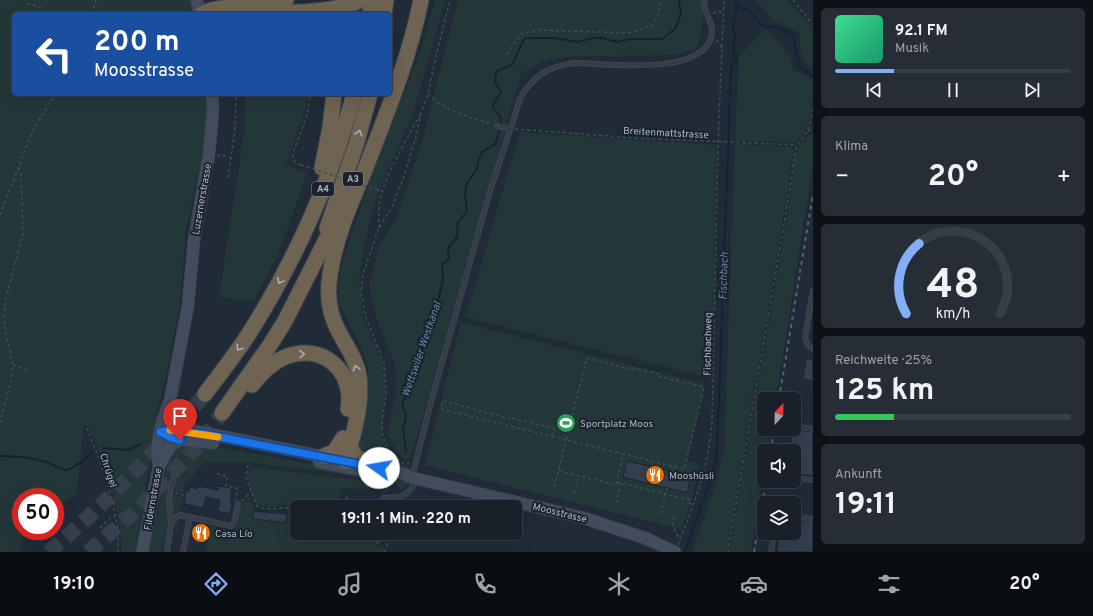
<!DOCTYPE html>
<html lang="de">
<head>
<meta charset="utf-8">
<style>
  body { margin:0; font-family:Overpass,sans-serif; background:#262d36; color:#f1f3f6; height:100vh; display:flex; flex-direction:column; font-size:15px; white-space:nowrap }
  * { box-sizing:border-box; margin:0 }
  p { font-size:13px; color:#9fa3a8 }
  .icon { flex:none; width:22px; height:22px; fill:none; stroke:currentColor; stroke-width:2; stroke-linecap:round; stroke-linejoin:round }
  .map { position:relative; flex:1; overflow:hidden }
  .sheet { display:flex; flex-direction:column; gap:8px; padding:8px; background:#0e1217; width:280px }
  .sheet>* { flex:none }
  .hud { position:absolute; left:12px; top:12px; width:380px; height:84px; border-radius:6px; box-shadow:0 4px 16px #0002,0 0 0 1px #373e47; background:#1a4fa0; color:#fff; overflow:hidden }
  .needle { width:26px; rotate:22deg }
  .tools { position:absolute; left:757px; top:392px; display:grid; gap:8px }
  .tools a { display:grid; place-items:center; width:44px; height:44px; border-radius:6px; background:#19202a; box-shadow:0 4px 16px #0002,0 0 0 1px #373e47; font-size:20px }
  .speed { position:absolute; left:12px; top:488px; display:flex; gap:8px; font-size:20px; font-weight:700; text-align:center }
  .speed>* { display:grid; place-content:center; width:52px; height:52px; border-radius:50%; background:#19202a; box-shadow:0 4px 16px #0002,0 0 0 1px #373e47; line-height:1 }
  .speed .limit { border:6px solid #d22; background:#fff; color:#111 }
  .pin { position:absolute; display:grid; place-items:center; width:34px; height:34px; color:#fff; margin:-41px -17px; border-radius:50% 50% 50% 0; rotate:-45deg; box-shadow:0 0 4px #0007 }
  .pin .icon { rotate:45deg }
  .me { position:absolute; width:44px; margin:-22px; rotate:283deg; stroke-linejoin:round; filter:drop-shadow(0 0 3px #0008) }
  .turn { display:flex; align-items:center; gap:14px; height:84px; padding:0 16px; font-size:18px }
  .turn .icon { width:52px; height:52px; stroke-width:2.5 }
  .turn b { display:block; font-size:28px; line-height:34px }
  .big { font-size:30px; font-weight:700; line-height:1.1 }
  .sheet .tile { flex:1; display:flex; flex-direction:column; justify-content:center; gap:6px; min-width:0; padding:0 14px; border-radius:6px; background:#262d36 }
  .sheet .dial { align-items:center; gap:0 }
  .dial svg { height:104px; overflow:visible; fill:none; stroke:#373e47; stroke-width:7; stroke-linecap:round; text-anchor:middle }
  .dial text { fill:#f1f3f6; stroke:none }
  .song { display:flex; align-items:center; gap:12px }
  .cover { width:48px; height:48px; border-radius:6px; background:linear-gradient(135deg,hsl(150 70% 55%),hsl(160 70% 35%)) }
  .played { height:4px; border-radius:2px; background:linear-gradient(90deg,#83aff6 25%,#373e47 25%) }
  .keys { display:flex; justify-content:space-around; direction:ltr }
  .heat { display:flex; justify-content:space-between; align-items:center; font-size:22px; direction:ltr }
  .charge { height:6px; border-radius:3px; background:linear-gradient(90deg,#34c759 25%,#373e47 0) }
  .trip { position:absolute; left:290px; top:500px; width:232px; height:40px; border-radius:6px; background:#19202a; box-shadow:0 4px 16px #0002,0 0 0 1px #373e47; font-weight:700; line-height:40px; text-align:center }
  .menu { display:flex; height:64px; justify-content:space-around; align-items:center; background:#0a0d11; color:#9fa3a8 }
  .menu .icon { width:28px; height:28px }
  .menu .current { color:#83aff6 }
  .menu b { font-size:18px; color:#f1f3f6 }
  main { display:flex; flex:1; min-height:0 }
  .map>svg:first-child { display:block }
  .green { fill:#233739 }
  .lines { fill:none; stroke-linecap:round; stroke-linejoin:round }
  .stream { stroke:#152235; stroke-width:2 }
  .building { fill:#333f4f; stroke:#1c242f }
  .highway-tunnel { stroke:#36404d; stroke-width:15; stroke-dasharray:15 8; stroke-linecap:butt }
  .lane-casing { stroke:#3e4652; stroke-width:6 }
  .secondary-casing { stroke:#3e4652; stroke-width:13 }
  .highway-casing { stroke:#3f4753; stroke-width:17 }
  .path { stroke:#3c5052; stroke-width:1.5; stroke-dasharray:3 3; stroke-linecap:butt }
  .lane { stroke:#353d49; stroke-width:4 }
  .secondary { stroke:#434c5c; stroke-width:11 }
  .highway { stroke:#6f6352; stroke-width:15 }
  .rail { stroke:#566170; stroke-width:2; stroke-dasharray:4 4; stroke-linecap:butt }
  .path-bridge { stroke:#3c5052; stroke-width:1.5; stroke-dasharray:3 3; stroke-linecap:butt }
  .oneway { stroke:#a9afba }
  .route-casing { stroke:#114b97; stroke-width:10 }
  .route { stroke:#1a73e8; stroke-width:7 }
  .slow { stroke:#f59e0b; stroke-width:7 }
  .labels { text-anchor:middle; stroke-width:4; stroke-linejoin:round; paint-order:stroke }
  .shield { fill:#1a222d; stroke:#828a97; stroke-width:1 }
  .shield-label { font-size:9px; font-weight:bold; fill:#afb7c5 }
  .street-label { font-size:10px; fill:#afb7c5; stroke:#1a222d }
  .poi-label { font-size:10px; fill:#afb7c5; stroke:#1a222d; text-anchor:start }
  .water-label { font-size:11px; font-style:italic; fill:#6881a4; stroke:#1a222d }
</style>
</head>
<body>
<main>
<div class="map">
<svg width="813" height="552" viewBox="0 0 813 552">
  <rect width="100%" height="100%" fill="#212b38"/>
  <g class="green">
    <path d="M0,0H192L193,14H14V94H205L207,118L204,150L186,228L180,304L167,372L156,415L157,418L135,552H122C120,509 107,465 88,426L84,427L76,495L55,507V497H21V531H25L19,552H0Z"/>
    <path d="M436,0H445L412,116L377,195L364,244L359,279L363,317L383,364L385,386L382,438L391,455L406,466L404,468L388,463L385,460L374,457L370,459L362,454L357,447L356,436L368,393V367L359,343L339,303L338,283L344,257L381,148L417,61Z"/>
    <path d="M458,0H703L704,14L697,47L674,55L572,56L542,61L521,74L412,454L406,460L397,453L388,435L396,394V367L376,318L369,285L380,245L397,217L422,143Z"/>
    <path d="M756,0H788L813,29V69C800,63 799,45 800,33L773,20Z"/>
    <path d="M766,29C778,42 791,51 793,70L808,76L813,80C813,97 811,133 795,142L735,141L739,57Z"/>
    <path d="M245,94H309V98L286,165L307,173L277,257L253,301L219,297L245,128Z"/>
    <path d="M520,132L713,145L716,148L712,378L466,317Z"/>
    <path d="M810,134H813V162L776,399H764V429H771L767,451H764V472L751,552H730L791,194C793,175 791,145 810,134Z"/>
    <path d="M735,144L790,147L793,150L787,194L727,552H692L713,493L724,453Z"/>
    <path d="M461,323L705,384L687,461L700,465L689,509L681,529L425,465Z"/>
    <path d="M178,444H199L402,480L405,482L407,486L402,490L394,482L388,480L249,462H205L184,485L183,493L177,492L174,487L178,471L174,469L166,496L168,524L162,552H145L157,515L169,456Z"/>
    <path d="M251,467L381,483L392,489L390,491L383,494V490L340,488L339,502L333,507C319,507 306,506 292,505C280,504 266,511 255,502C252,492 242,476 251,467Z"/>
    <path d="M175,495L183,497L180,511H177L172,517L170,498Z"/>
    <path d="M250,496L254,505V519L286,523L290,512L297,513V533H356L379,546L386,548L384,552H205L211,526L234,533L240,506Z"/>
  </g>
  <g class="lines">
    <g class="stream">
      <path d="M737,6L749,11L762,25L767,27H777C783,32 788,31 793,35L799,65L813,77"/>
      <path d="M102,448L129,450L140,444"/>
      <path d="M406,452L403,430L406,416L402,403L410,389L411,373L422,352L428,321L436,309L443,280L442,265L449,259L448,248L457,237L458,232L457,224L467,211L465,194L467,183L477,169L478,162L482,152L494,145L496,142L501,124L500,116L493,108V105L501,92L495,82L496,73L499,70L512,65L524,39L529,38H554L578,42L592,38H602L618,42L629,39H662L675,29L681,14L679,0"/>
      <path d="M0,456C16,456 33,457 49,463C55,465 59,470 66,470C75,469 85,458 92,453"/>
      <path d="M685,552L713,473L717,451L731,67L737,58L733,53L735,35L733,26L737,6L734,0"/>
    </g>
  </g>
  <g class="building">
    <path d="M806,359L813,360V381L803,379Z"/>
    <path d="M793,429L813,432V476L794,473V451H791L790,446Z"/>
    <path d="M627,461L691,476L687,493L623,477Z"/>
    <path d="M198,486L218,490L219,486L232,488L230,500L232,504L230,514L218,511L220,500L206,497L203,508L184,504L186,491H189L190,487L197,489Z"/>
    <path d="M254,511L287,514L286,523L253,519Z"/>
    <path d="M794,520L813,522V552H777L779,533H794Z"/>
    <path d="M198,523L208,525L204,542L194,540Z"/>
    <path d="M356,533H369L383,539L379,546Z"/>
  </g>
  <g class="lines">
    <g class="highway-tunnel">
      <path d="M48,552C106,505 156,450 205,394"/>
      <path d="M88,552L139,508L199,444L222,413"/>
    </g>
    <defs>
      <g id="lane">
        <path d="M497,126L510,129"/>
        <path d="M813,290L805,337L808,345L813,349"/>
        <path d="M794,426L813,429"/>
        <path d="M412,477L432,398L491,188L520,99C531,77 549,66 574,63C605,63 698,77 711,38C716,24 703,14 704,0"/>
        <path d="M794,478L813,480"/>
        <path d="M383,498C401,498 409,497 417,479"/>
        <path d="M794,516L813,519"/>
        <path d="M171,525L176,517L180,515L231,526L234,523L238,504"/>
        <path d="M167,552L171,525L169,497L175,471"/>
        <path d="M183,552L190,517"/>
        <path d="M771,552L774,533"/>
      </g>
      <g id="secondary">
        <path d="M197,0L199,14"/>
        <path d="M170,416L175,423L185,429L330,458"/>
        <path d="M160,432C177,442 195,440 213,443"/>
        <path d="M319,462L381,474"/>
        <path d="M159,466L171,445L180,440"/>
        <path d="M372,466L405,474L409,477L584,518L645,538L675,552"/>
        <path d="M142,552L159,466C154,445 162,420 170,401L188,305L194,240L209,154L213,111L212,94"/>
      </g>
      <g id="highway">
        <path d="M202,14C209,6 270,5 286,0"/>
        <path d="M265,14C296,11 332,14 361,0"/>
        <path d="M370,14L372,0"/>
        <path d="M384,14L386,0"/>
        <path d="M322,168L330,128L334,94"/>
        <path d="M327,228L356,145L370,94"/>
        <path d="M252,385C261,373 271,363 285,357C322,342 355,371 348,409"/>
        <path d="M205,394C220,374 236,354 250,332C296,259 332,178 354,94"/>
        <path d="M222,413L270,345L285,321L337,218"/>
        <path d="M350,447L356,457L379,468"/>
        <path d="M324,456L334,452L343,438"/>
        <path d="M345,461C354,436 364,397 358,371C354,355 344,343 337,328C329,312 327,293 330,275C335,239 350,205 364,172C386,115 409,60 421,0"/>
      </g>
    </defs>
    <use href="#lane" class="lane-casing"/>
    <use href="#secondary" class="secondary-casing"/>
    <use href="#highway" class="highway-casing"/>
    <g class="path">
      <path d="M793,0L813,25"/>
      <path d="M27,4C36,5 41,5 46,14"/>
      <path d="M713,13L723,11"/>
      <path d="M92,14L96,0"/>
      <path d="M717,40L722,48"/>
      <path d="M507,54L521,34L538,30L629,33L654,25L659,12L661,0"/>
      <path d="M428,94C448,113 466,116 492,124"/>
      <path d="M515,129L634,138L797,145"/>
      <path d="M808,130L813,131"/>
      <path d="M217,155L231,157"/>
      <path d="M301,165L293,160V153L307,115L311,94"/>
      <path d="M228,178L235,129L236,94"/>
      <path d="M377,190L382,191"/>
      <path d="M0,215L33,130L55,94"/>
      <path d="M379,228C379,216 378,202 382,191C391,166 407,138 420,115"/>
      <path d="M13,365L27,370"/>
      <path d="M0,423L12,377L13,365L6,335L4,319L6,298L23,234L21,172L18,166"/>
      <path d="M87,428C101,465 121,512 118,552"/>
      <path d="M552,436L554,428L511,418V419L443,401L441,409L566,440L554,488"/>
      <path d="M410,464L403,463L391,454L383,437L382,424L386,394L384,363L366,318L361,291L363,274L374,242L379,228L392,207L403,179L416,137L421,113L428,94L435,60L450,0"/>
      <path d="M248,465L246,478L257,506C268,512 284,506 297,508"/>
      <path d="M559,471L616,485L623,454L566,440L587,358L633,370L634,368L659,374L658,376L704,387L684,469L623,454"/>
      <path d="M672,472L673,466"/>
      <path d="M217,474L227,476L226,486L237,488L236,500"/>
      <path d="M617,482L690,500L689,503L694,505"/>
      <path d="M175,493L188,496"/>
      <path d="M574,493L579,476"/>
      <path d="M242,501L250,493"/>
      <path d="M616,503L621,483"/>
      <path d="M337,507L349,495"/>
      <path d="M398,507L399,502"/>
      <path d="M661,514L667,488"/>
      <path d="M674,517L673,527L680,540"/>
      <path d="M100,528L110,518L115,516"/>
      <path d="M375,533L389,539"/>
      <path d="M678,545C695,501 708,470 712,422L718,142L724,0"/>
      <path d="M385,552L390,533"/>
      <path d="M728,552L789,194L795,152L797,145L808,130L813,108"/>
    </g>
    <use href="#lane" class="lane"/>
    <use href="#secondary" class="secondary"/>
    <use href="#highway" class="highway"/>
    <g class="rail">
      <path d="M779,399L813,194"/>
      <path d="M771,451L774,429"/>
      <path d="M754,552L766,481"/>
    </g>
    <path class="path-bridge" d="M301,165L377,190"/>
  </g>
  <defs><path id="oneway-chevron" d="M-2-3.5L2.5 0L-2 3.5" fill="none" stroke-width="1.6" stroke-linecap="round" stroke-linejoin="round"/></defs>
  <g class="oneway">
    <use href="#oneway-chevron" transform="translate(359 133) rotate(-74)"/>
    <use href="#oneway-chevron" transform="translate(280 281) rotate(118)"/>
    <use href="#oneway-chevron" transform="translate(239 348) rotate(125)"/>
    <use href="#oneway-chevron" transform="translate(302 354) rotate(-3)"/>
    <use href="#oneway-chevron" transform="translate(356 368) rotate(-105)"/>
  </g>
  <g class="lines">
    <defs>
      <path id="route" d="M180,440L172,438L160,432L168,430L204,434L379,468"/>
    </defs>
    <use href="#route" class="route-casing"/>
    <use href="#route" class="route"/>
    <path class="slow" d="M170,430L218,437"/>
  </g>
  <defs>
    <symbol id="stadium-disc" viewBox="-11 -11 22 22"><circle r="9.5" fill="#2e9e5b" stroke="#1a222d"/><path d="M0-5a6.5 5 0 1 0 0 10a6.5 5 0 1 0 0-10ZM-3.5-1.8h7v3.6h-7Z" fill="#fff"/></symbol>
    <symbol id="restaurant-disc" viewBox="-11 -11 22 22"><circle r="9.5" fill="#e8710a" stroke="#1a222d"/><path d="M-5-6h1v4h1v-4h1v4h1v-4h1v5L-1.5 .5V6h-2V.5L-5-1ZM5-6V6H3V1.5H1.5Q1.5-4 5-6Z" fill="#fff"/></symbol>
  </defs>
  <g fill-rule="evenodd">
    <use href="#stadium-disc" x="555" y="412" width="22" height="22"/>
    <use href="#restaurant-disc" x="644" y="464" width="22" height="22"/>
    <use href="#restaurant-disc" x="190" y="522" width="22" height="22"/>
  </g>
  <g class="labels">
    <g class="shield">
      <rect x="343" y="172" width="20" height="14" rx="3"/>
      <rect x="312" y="182" width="22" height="14" rx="3"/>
    </g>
    <g class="shield-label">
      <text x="353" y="182">A3</text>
      <text x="323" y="192">A4</text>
    </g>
    <g class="street-label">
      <text transform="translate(666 132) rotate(3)" y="4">Breitenmattstrasse</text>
      <text transform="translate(201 199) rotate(-80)" y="4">Luzernerstrasse</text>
      <text transform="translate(707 344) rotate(-89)" y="4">Fischbachweg</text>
      <text transform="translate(109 470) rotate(72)" y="4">Chrügel</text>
      <text transform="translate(152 499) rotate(-80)" y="4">Fildernstrasse</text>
      <text transform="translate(560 512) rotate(14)" y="4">Moosstrasse</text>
    </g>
    <g class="poi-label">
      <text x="580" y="427">Sportplatz Moos</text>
      <text x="669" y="479">Mooshüsli</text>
      <text x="215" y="537">Casa Lío</text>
    </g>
    <g class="water-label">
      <text transform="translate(723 276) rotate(-88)" y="4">Fischbach</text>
      <text transform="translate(421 349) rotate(-71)" y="4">Wettswiler Westkanal</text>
    </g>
  </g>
</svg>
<div class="tools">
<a><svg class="needle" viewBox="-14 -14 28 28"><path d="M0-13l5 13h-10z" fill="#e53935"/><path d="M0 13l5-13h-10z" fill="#9fa3a8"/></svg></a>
<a><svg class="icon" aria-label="sound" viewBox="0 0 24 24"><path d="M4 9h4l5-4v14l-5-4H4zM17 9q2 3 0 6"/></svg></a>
<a><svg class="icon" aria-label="layers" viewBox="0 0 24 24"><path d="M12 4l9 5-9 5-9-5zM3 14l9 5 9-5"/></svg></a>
</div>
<div class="speed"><div class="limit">50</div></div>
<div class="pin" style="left:180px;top:440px;background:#d93025"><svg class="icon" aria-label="arrive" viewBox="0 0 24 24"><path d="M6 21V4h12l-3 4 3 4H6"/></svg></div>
<svg class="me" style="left:379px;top:468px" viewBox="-20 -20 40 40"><circle r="19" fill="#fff"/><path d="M0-13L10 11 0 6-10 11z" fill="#1a73e8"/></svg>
<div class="trip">19:11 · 1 Min. · 220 m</div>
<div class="hud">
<div class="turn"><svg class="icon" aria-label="left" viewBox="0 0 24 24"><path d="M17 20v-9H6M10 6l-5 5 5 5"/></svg><div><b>200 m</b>Moosstrasse</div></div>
</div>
</div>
<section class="sheet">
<div class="tile">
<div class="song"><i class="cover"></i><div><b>92.1 FM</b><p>Musik</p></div></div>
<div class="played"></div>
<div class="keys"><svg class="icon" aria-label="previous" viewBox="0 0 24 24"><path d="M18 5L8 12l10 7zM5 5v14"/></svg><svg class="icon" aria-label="pause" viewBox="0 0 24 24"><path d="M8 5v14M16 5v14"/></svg><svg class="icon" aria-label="next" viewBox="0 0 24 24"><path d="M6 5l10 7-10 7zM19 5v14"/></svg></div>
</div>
<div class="tile"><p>Klima</p>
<div class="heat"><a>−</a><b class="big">20°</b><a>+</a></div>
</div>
<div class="tile dial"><svg viewBox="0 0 100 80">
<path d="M14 69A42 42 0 1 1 86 69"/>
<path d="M14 69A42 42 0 0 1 24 15" stroke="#83aff6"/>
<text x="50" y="56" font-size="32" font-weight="700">48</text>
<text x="50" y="72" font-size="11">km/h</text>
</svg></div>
<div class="tile"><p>Reichweite · 25%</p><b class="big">125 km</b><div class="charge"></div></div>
<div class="tile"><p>Ankunft</p><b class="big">19:11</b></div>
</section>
</main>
<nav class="menu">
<b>19:10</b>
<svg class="icon current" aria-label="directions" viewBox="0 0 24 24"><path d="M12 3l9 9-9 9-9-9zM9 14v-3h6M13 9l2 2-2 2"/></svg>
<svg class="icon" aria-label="music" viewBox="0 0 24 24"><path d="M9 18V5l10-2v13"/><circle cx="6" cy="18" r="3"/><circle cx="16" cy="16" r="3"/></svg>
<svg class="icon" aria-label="phone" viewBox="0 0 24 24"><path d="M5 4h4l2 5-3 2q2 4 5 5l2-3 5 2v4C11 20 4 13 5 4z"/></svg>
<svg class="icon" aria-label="climate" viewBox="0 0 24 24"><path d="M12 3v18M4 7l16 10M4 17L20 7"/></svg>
<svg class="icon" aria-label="car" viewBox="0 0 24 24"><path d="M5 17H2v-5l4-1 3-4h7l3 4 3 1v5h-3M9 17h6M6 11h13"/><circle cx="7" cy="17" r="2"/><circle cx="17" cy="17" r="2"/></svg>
<svg class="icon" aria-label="filters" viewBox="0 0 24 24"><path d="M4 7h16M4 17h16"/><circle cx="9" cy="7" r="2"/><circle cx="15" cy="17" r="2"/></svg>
<b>20°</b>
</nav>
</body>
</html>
